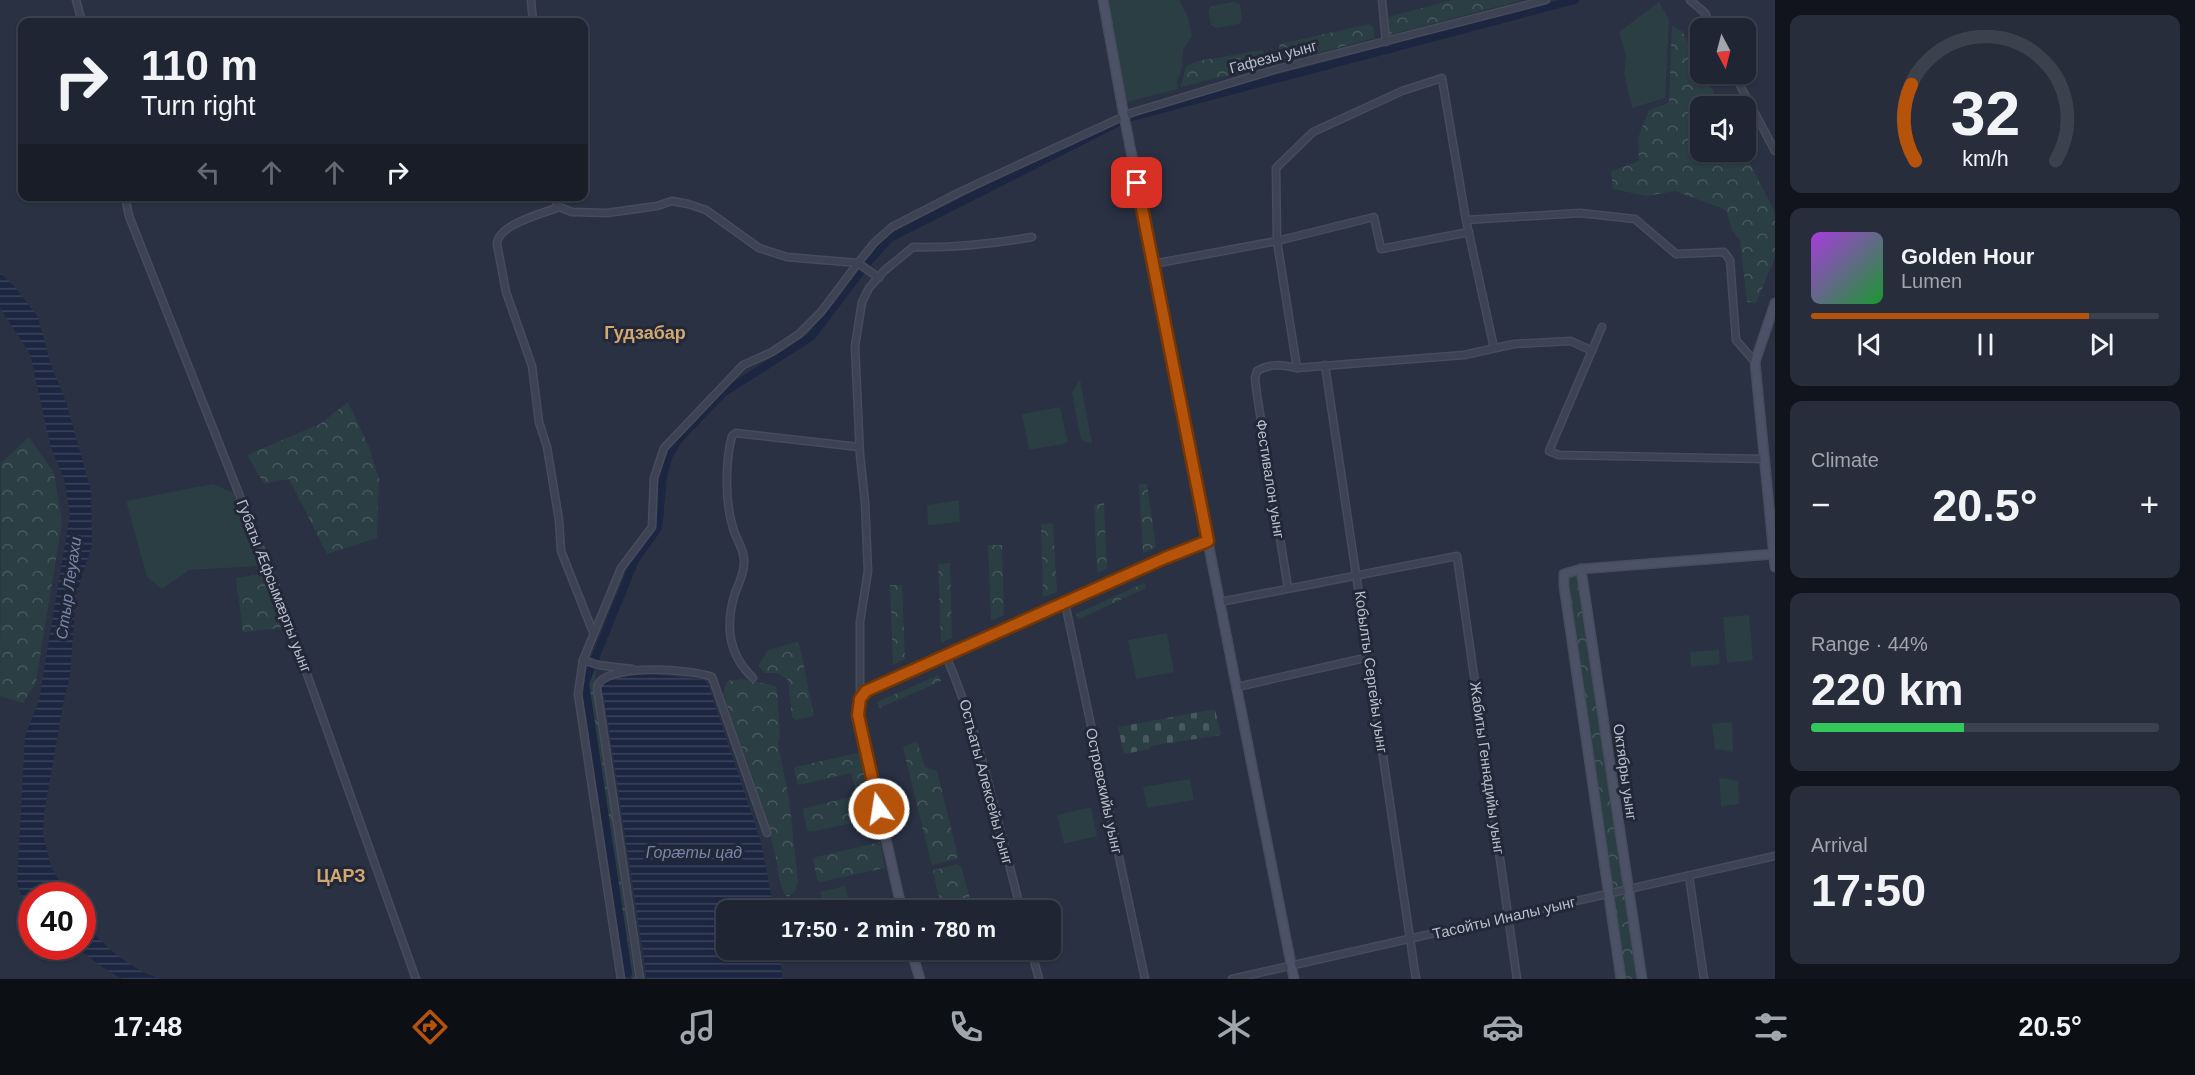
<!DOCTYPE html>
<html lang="en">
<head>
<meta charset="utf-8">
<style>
  body { margin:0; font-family:Arial,sans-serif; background:#272d3a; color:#f1f3f6; height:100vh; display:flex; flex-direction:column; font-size:22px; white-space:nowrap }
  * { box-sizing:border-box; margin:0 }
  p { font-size:20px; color:#a1a5ac }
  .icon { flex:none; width:33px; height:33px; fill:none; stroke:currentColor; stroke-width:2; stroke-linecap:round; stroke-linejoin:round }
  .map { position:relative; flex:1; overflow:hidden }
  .details { display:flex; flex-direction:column; gap:15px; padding:15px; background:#11141c; width:420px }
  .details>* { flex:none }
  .top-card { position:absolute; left:18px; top:18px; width:570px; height:183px; border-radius:12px; box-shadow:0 2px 4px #0004,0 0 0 2px #3c424d; background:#1f2532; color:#f1f3f6; overflow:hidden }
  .needle { width:39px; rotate:173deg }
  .tools { position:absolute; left:1690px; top:18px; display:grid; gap:12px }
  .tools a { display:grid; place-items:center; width:66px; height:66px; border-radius:12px; background:#1f2532; box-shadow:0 2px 4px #0004,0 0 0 2px #3c424d; font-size:30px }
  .speed { position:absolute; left:18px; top:882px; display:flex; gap:12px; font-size:30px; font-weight:700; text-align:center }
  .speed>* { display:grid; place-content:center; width:78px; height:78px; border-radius:50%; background:#1f2532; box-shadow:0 2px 4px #0004,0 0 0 2px #3c424d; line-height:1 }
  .speed .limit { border:9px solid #d22; background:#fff; color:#111 }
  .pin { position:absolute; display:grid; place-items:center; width:51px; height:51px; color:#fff; margin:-26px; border-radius:12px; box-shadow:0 3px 9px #0006 }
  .me { position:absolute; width:66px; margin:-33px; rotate:347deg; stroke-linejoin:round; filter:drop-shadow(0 0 4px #0008) }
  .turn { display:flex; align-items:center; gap:21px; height:126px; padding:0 24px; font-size:27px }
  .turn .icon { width:78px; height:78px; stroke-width:2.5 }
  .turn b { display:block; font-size:42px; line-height:51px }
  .lanes { display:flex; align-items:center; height:57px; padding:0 24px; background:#0003; justify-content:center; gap:30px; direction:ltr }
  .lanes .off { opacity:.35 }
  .big { font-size:45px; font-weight:700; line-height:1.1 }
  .details .widget { flex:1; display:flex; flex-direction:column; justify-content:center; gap:9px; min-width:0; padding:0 21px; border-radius:12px; background:#272d3a }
  .details .dial { align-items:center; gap:0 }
  .dial svg { height:156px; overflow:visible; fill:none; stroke:#3c424d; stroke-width:7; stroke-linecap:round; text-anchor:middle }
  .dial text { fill:#f1f3f6; stroke:none }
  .song { display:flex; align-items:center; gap:18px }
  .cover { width:72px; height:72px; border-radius:9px; background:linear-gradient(135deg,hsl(280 70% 55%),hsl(130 70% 35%)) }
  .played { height:6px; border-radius:3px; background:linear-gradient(90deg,#b45309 80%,#3c424d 80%) }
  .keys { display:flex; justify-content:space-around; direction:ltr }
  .heat { display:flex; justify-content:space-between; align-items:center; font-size:33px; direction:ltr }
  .charge { height:9px; border-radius:4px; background:linear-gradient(90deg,#34c759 44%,#3c424d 0) }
  .trip { position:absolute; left:716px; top:900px; width:345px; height:60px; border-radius:12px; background:#1f2532; box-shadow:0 2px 4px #0004,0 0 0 2px #3c424d; font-weight:700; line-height:60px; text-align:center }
  .dock { display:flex; height:96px; justify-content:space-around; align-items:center; background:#0c0f14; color:#a1a5ac }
  .dock .icon { width:42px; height:42px }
  .dock .current { color:#b45309 }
  .dock b { font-size:27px; color:#f1f3f6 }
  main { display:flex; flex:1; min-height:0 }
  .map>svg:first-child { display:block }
  .grass { fill:#2b3e44 }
  .forest { fill:url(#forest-crowns) }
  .cemetery { fill:url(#cemetery-stones) }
  .water { fill:url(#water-rules) }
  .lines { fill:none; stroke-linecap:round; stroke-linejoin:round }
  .canal { stroke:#1c2641; stroke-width:8 }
  .street-casing { stroke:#474c5c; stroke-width:9 }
  .secondary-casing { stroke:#474c5c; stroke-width:11 }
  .street { stroke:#3d4352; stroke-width:6 }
  .secondary { stroke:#4b5265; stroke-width:8 }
  .route-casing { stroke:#753606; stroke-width:15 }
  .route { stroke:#b45309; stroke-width:10 }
  .labels { text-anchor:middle; stroke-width:6; stroke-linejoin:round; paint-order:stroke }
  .street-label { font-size:15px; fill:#babfcc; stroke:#222838 }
  .water-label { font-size:16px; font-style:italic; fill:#7685a9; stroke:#222838 }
  .quarter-label { font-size:18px; font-weight:bold; fill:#d2a770; stroke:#222838 }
</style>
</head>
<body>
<main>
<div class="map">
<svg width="1775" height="979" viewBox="0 0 1775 979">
  <defs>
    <pattern id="forest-crowns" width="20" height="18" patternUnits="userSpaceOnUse" patternTransform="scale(1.5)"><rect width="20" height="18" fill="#2b3e44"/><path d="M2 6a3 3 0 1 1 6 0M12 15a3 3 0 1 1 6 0" fill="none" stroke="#48585e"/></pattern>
    <pattern id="cemetery-stones" width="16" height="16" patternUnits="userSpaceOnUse" patternTransform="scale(1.5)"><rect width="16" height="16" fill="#2b3e44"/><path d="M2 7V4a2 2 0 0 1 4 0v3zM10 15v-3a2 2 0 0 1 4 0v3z" fill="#48585e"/></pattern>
    <pattern id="water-rules" width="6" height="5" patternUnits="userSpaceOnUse" patternTransform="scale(1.5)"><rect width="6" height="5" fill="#1c2641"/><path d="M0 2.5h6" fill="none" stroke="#3b445b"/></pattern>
  </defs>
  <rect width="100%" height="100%" fill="#293143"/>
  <g class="grass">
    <path d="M1100,0H1179L1188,17L1192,36L1183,50L1182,68L1177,81L1178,89L1123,103Z"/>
    <path d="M1233,2L1240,4L1242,20L1239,24L1216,28L1211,25L1208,10L1211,6Z"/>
    <path d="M1659,2L1669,20L1665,98L1632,108L1624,73L1626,56L1619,32Z"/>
    <path d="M1080,379L1092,444L1081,440L1072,393Z"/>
    <path d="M1060,407L1068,443L1029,450L1022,414Z"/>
    <path d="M212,484L234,493L260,566L189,570L162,589L147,577L126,501Z"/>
    <path d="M959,500L960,522L928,525L927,505Z"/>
    <path d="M1749,615L1753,660L1727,663L1723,617Z"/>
    <path d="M1167,633L1174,672L1136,679L1128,640Z"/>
    <path d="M1719,650L1720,664L1691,667L1690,652Z"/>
    <path d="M1732,722L1733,752L1715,749L1712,724Z"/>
    <path d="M1719,778L1738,781L1739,804L1721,806Z"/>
    <path d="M1190,779L1194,800L1147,808L1143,787Z"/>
    <path d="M1091,807L1097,836L1064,844L1057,815Z"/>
    <path d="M845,886L851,910H825L820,892Z"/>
  </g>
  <g class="forest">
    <path d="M1453,0H1523L1385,36L1383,22L1391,16Z"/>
    <path d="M1369,24L1373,27L1375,38L1281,63L1278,52L1280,44Z"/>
    <path d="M1672,26L1682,31L1701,68V74H1704L1721,106H1701V152H1744L1775,212V258L1756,303L1747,302L1740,240L1732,230L1726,210L1675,191L1647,196L1613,189L1611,171L1639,161L1638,138L1649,110L1669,103Z"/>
    <path d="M1262,50L1267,56L1269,65L1181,87L1186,66L1198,61Z"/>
    <path d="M348,402L369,447L379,479L377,538L327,554L289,479L264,484L247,455L320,424Z"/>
    <path d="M29,437L54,473L62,522L36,682L23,703L0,696L1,463Z"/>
    <path d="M1139,484H1147L1156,547L1143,553Z"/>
    <path d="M1104,503L1107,569L1097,573L1094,505Z"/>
    <path d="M1053,523L1057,592L1043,597L1041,524Z"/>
    <path d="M988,545H1002L1004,615L991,621Z"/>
    <path d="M950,563L952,638L941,643L938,564Z"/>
    <path d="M262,574L281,628L243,632L236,578Z"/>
    <path d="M1578,575L1624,888L1612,891L1566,578Z"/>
    <path d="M1144,583L1146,588L1079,619L1076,614Z"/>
    <path d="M890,585H902L905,659L893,665Z"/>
    <path d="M797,642L800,646L814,716L795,720L792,717L788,680L777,673H764L758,665L768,650Z"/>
    <path d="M593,670H596L593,688L635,979H632L589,686Z"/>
    <path d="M938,675L941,681L880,708L877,702Z"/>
    <path d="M742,679L772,685L777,688L780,735L778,745L789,798L798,882L795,891L788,897C779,889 778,870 776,858C763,802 742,748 723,694L727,681Z"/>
    <path d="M915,742L918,744L925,767L937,771L958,856L956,859L933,865L931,863L903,747Z"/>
    <path d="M862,752L868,786L855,788L851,773L799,785L797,783L794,769L795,767Z"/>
    <path d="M870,792L879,835L865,838L861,821L810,832L807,830L803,810L805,808Z"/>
    <path d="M880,842L885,868L820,882L817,880L813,860L816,857Z"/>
    <path d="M957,864L961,866L973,910H942L933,872L934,870Z"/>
    <path d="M1625,894L1639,979H1623L1612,897Z"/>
  </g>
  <path class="cemetery" d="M1215,709L1221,735L1151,746L1150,749L1124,754L1118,727Z"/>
  <g class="water">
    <path d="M0,273L14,286L38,317L51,365L67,405L91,491L92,545L76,595L70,676L64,699L44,814L43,833L51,867L68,895L32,896L31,910L25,903L17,884L25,736L39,700L70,514L64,479L51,448L30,354L0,308Z"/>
    <path d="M643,673L704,680L708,684L761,842L774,910H726V950H779L783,979H647L604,697L601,688L602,683L622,677Z"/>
    <path d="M83,921C100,942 121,961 146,973C151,976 155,976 159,979H122L102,967L76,947L82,946Z"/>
  </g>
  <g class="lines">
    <g class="canal">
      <path d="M1128,118L1575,0"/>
      <path d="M628,973L585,683L635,560L658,528L663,477L668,457L679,439L723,393L811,337L869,261L890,238L1119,122"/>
    </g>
    <defs>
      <g id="street">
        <path d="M76,0L82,22"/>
        <path d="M531,0L533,22"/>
        <path d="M1382,0L1386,42"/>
        <path d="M1690,0L1705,13L1712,28"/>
        <path d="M1734,74L1775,151"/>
        <path d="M125,196L129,216L277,590L416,979"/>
        <path d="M553,196L559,207L572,212L607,213L657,206L672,201L688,204L706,210L759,248L787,257L858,263"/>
        <path d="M559,207C542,214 498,224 497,244L506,292L532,366L539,422L547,447L559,520L561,551L593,632"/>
        <path d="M1466,220L1580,213L1635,219L1676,254L1724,252L1730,260L1736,340L1755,362"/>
        <path d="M1153,264L1277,241L1374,217L1381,249L1469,232"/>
        <path d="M879,278L858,263L874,243L892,227L962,191L1131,113L1277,69L1546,0"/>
        <path d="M1602,327L1549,451L1559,455L1765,459"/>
        <path d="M1325,365L1416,979"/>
        <path d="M1297,368L1277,241L1276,168L1313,132L1402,91L1442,78L1466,220L1494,348"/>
        <path d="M1288,588L1257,395L1255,378L1257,371C1270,363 1283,365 1297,368L1464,355L1514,344L1571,341L1592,351"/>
        <path d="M1220,602L1457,556L1517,979"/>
        <path d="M1065,603L1145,979"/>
        <path d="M946,656C981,737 998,825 1021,910"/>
        <path d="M583,660L598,665L632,669"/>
        <path d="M753,678C728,654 725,626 735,593C739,584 744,573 744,563C745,550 736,539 733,528C725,502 725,462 732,436L736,433L859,447"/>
        <path d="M1237,687L1369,657"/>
        <path d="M860,698V622L868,571L865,502L860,455L855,346L862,302L869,288L884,271L913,247C954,248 992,244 1032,237"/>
        <path d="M1689,876L1704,979"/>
        <path d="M1031,950L1039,979"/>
        <path d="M621,979L578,694L583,660L621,568L652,527L654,478L664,448L743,365L772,352L799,334L821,312L858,263"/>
        <path d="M640,979L598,695C597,690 596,686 600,682C615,664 692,669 712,677L767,833"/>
        <path d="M1232,979L1775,856"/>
      </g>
      <g id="secondary">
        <path d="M1103,0L1124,116L1294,979"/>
        <path d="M1775,303L1755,362L1775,567"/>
        <path d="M1581,569L1642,979"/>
        <path d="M902,910L858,715L860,699L866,691L1165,558L1208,541"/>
        <path d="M911,950L920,979"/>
        <path d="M1621,979L1564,586V574L1581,569L1774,554"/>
      </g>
    </defs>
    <use href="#street" class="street-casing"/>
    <use href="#secondary" class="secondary-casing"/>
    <use href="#street" class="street"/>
    <use href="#secondary" class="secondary"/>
  </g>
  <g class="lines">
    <defs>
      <path id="route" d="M879,809L858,715L860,699L866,691L1165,558L1208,541L1137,183"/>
    </defs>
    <use href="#route" class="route-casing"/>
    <use href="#route" class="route"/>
  </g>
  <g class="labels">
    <g class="street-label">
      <text transform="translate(1273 57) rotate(-15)" y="5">Гафезы уынг</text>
      <text transform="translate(1270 479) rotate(81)" y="5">Фестивалон уынг</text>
      <text transform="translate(274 586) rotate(69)" y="5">Губаты Æфсымæрты уынг</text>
      <text transform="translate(1371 672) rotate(82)" y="5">Кобылты Сергейы уынг</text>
      <text transform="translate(1487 768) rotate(82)" y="5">Жабиты Геннадийы уынг</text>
      <text transform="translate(1625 772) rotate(82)" y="5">Октябры уынг</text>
      <text transform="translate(986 782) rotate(75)" y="5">Остъаты Алексейы уынг</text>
      <text transform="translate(1104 791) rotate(78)" y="5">Островскийы уынг</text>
      <text transform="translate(1504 918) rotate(-13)" y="5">Тасойты Иналы уынг</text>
    </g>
    <g class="water-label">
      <text transform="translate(68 588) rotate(-82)" y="6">Стыр Леуахи</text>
      <text x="694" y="858">Горӕты цад</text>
    </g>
    <g class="quarter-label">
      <text x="645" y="339">Гудзабар</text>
      <text x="341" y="882">ЦАРЗ</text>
    </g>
  </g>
</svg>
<div class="tools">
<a><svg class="needle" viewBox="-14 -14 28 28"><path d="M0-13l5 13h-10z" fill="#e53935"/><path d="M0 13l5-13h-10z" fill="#a1a5ac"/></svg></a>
<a><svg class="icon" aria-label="sound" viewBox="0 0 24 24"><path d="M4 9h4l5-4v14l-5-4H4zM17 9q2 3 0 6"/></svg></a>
</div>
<div class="speed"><div class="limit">40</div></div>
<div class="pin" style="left:1137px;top:183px;background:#d93025"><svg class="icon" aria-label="arrive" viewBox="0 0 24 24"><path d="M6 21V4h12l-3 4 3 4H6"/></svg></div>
<svg class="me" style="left:879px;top:809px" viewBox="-20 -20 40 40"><circle r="17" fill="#b45309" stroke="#fff" stroke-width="3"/><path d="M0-11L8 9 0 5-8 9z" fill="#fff"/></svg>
<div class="trip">17:50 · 2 min · 780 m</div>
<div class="top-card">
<div class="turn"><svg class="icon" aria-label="right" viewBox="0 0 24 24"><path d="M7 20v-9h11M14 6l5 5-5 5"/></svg><div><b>110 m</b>Turn right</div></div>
<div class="lanes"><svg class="icon off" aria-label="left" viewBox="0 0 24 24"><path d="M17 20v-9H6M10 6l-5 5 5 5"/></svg><svg class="icon off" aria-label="ahead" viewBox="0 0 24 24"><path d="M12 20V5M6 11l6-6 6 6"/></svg><svg class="icon off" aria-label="ahead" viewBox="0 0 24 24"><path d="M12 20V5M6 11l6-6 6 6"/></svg><svg class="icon" aria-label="right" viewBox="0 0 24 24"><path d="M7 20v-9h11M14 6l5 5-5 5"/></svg></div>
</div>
</div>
<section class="details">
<div class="widget dial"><svg viewBox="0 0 100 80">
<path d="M14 69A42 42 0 1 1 86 69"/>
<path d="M14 69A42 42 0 0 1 12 30" stroke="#b45309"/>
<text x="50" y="56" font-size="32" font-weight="700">32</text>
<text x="50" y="72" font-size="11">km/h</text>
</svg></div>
<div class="widget">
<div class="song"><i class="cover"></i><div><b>Golden Hour</b><p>Lumen</p></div></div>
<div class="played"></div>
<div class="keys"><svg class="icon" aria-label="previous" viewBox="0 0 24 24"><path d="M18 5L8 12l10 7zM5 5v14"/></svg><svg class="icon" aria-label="pause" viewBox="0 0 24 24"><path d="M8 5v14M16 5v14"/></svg><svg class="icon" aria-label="next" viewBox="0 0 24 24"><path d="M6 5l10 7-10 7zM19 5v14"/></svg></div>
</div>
<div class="widget"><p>Climate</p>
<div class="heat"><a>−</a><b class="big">20.5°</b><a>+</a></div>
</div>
<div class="widget"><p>Range · 44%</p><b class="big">220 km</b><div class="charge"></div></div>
<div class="widget"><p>Arrival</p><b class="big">17:50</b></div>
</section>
</main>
<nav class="dock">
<b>17:48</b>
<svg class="icon current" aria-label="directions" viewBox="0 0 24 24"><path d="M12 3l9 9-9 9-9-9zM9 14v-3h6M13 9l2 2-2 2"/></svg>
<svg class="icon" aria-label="music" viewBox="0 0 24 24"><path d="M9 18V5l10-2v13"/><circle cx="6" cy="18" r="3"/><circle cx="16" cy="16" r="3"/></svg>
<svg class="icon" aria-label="phone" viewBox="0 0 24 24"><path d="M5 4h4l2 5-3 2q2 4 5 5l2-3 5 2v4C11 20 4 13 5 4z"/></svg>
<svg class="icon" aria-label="climate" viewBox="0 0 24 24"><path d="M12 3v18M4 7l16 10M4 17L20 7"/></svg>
<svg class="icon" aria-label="car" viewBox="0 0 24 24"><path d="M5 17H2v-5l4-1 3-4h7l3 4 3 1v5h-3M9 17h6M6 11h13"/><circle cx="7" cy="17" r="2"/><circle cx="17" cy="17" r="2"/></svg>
<svg class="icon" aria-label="filters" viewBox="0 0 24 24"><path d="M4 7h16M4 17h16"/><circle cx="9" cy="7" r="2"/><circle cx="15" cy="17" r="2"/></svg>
<b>20.5°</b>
</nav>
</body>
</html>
